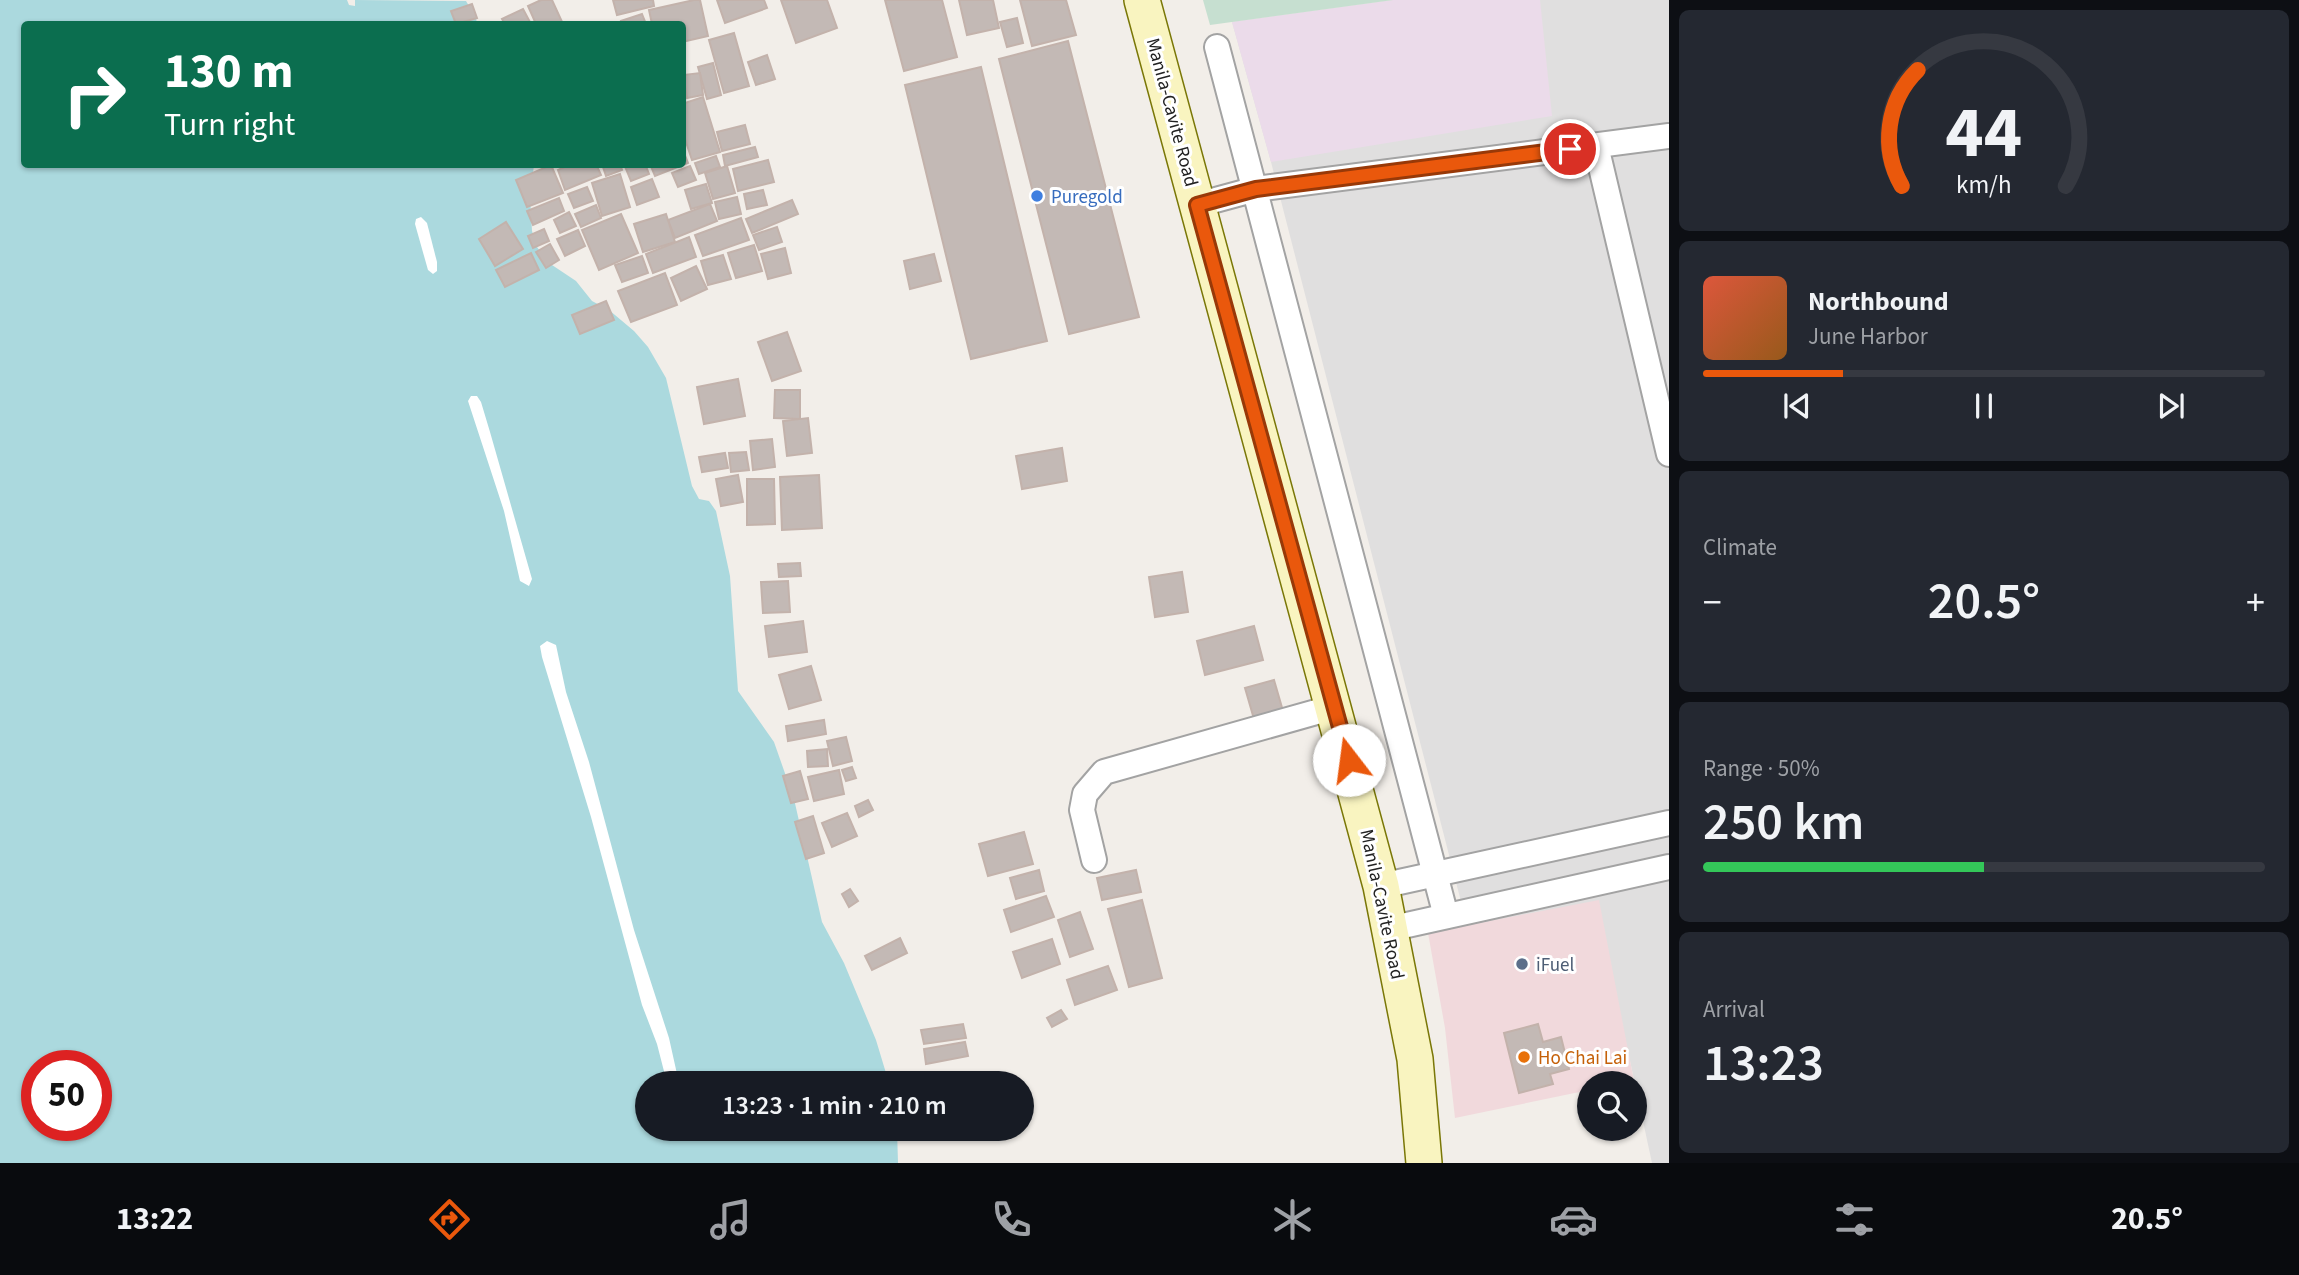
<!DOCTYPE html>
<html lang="en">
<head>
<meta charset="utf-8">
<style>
  body { margin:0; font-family:"Source Sans 3",sans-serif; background:#242831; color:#f1f3f6; height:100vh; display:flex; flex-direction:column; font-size:26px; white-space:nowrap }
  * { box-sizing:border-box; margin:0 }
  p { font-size:23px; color:#9ea1a6 }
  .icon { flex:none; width:38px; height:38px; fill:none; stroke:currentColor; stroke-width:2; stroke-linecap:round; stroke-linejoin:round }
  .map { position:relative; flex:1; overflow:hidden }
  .side { display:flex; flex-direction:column; gap:10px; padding:10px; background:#0d0f14; width:630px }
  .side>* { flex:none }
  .banner { position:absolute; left:21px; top:21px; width:665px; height:147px; border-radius:7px; box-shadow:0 2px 5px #0004; background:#0b6e4f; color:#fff; overflow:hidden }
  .tools { position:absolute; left:1577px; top:1071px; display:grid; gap:14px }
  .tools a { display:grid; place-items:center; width:70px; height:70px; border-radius:50%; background:#171b24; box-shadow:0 2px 5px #0004; font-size:35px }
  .speed { position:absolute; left:21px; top:1050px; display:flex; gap:14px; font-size:35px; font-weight:700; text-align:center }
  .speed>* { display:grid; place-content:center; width:91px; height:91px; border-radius:50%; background:#171b24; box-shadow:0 2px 5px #0004; line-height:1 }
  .speed .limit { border:10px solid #d22; background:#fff; color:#111 }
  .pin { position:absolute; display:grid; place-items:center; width:60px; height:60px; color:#fff; margin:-30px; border:4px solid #fff; border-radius:50%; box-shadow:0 2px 7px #0007 }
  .me { position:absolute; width:77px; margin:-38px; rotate:345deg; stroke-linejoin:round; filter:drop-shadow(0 0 5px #0008) }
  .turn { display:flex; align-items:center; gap:24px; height:147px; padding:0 28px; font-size:32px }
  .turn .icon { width:91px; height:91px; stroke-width:2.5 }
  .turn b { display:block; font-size:49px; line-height:60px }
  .big { font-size:52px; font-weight:600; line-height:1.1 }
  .side .card { flex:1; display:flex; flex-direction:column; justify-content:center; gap:10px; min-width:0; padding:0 24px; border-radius:10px; background:#242831 }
  .side .dial { align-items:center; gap:0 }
  .dial svg { height:182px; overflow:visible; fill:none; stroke:#363941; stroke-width:7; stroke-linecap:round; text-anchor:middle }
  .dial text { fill:#f1f3f6; stroke:none }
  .song { display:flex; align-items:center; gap:21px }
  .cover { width:84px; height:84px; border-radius:10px; background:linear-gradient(135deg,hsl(10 70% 55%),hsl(30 70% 35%)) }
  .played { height:7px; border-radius:4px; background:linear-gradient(90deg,#ea580c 25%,#363941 25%) }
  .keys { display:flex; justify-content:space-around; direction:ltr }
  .heat { display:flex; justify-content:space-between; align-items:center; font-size:38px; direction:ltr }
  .charge { height:10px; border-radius:5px; background:linear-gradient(90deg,#34c759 50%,#363941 0) }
  .trip { position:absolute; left:635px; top:1071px; width:399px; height:70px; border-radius:35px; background:#171b24; box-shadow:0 2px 5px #0004; font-weight:600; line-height:70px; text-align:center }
  .menu { display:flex; height:112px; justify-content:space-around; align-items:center; background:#090b0e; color:#9ea1a6 }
  .menu .icon { width:49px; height:49px }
  .menu .current { color:#ea580c }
  .menu b { font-size:32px; color:#f1f3f6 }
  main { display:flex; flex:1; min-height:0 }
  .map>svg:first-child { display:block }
  .residential { fill:#e0dfdf }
  .commercial { fill:#f1d9dc }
  .industrial { fill:#ebdbea }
  .wetland { fill:#c6dfd0 }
  .water { fill:#abd9de; fill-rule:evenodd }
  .pier { fill:#fff }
  .building { fill:#c3b9b5; stroke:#c3b2ab; stroke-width:2 }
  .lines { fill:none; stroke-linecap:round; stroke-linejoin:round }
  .minor-casing { stroke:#a3a3a3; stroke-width:28 }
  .secondary-casing { stroke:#7a7707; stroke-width:38 }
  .minor { stroke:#fff; stroke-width:24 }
  .secondary { stroke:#f9f4c0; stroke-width:35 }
  .route-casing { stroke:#983908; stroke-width:18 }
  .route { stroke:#ea580c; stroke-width:12 }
  .shop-dot { fill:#3f7fe0; stroke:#fff; stroke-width:2.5 }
  .service-dot { fill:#5c6f8a; stroke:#fff; stroke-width:2.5 }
  .food-dot { fill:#e8710a; stroke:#fff; stroke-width:2.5 }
  .labels { text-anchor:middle; stroke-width:6; stroke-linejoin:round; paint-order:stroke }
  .street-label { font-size:19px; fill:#222; stroke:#fff }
  .shop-label { font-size:19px; fill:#366cbe; stroke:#fff; text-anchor:start }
  .service-label { font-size:19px; fill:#4e5e75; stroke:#fff; text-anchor:start }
  .food-label { font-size:19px; fill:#c56008; stroke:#fff; text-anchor:start }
</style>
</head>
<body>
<main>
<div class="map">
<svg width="1669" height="1163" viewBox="0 0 1669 1163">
  <rect width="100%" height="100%" fill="#f2eee9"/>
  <path class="residential" d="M1393,0H1669V1163H1652L1616,996L1467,925L1271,162L1232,22Z"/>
  <path class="commercial" d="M1599,900L1634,1081L1589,1083V1090L1455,1118L1445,1028L1428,933Z"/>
  <path class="industrial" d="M1393,0H1540L1552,116L1271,162L1232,22Z"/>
  <path class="wetland" d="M1203,0H1393L1210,25Z"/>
  <path class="water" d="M0,0H347L349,5L355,6V0L466,1L476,18L477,24H24V164L534,165L530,197L532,231L537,247L549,263L576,281L592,301L609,310L634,331L648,347L666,378L692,486L699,499L709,501L716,511L730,576L738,691L774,742L794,799L822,922L844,963L876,1040L889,1083H648V1129H897L898,1163H0ZM37,1066H96V1125H37Z"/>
  <g class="pier">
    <path d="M421,217L427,223L437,262V271L433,274L428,270L415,224L416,219Z"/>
    <path d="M471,396H477L481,402L490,432L532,579L529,586L520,581L504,511L468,401Z"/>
    <path d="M547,641L556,645L566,692L589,762L634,930L669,1038L679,1083H667L657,1044L642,1005L591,817L542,657L540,646Z"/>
  </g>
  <g class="building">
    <path d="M541,0H552L563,24H536L528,6Z"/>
    <path d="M613,0H653L654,6L617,15Z"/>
    <path d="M694,0H700L708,36L682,42V24H652L649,10Z"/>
    <path d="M717,0H764L767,8L725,23Z"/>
    <path d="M781,0H827L837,28L796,43Z"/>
    <path d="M885,0H942L957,57L904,71Z"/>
    <path d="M959,0H993L999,28L967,35Z"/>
    <path d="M1020,0H1066L1076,35L1032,46Z"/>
    <path d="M472,4L477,18L456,24L451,11Z"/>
    <path d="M523,9L531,24H505L502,19Z"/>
    <path d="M642,14L646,24H622L621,21Z"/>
    <path d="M1017,18L1023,43L1007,47L1000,22Z"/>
    <path d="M734,33L749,86L724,93L709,40Z"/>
    <path d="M1068,41L1139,317L1069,334L999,59Z"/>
    <path d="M767,55L775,79L756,85L748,62Z"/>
    <path d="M713,63L721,95L707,99L698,67Z"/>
    <path d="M981,67L1047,341L971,359L905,85Z"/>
    <path d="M700,73L703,95L687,98L683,75Z"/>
    <path d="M703,97L720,152L692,160L682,130V104Z"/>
    <path d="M745,125L750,144L722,151L717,132Z"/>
    <path d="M755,147L758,157L725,166L723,155Z"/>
    <path d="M682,148L688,163L655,176L650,164H682Z"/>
    <path d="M716,156L720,167L699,174L695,163Z"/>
    <path d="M768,160L774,182L738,191L733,169Z"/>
    <path d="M571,164H596L601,175L565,190L558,170Z"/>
    <path d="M602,164H620L622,170L606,176Z"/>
    <path d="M624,164H645L649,174L631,181Z"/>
    <path d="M551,165L563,193L527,207L516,180Z"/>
    <path d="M690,166L696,180L678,187L672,173Z"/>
    <path d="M727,166L735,193L713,199L705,173Z"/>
    <path d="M620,174L630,207L602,216L592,183Z"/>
    <path d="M652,179L659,197L637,205L631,187Z"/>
    <path d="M706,184L712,203L691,209L685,190Z"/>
    <path d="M587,187L593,201L574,208L568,194Z"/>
    <path d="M763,190L767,205L747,209L744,194Z"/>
    <path d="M737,197L741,214L719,219L715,202Z"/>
    <path d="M559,198L564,211L533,225L527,211Z"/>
    <path d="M792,200L798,214L752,233L746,219Z"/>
    <path d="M710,204L717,221L675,238L668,220Z"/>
    <path d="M596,205L601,218L581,227L575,214Z"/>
    <path d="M569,212L576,226L560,233L554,220Z"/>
    <path d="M621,214L638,253L599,270L582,230Z"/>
    <path d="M666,214L675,242L643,252L634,224Z"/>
    <path d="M741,218L749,240L703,256L695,235Z"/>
    <path d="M506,222L523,249L495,266L479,239Z"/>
    <path d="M777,227L782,242L759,250L753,235Z"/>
    <path d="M544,229L549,241L533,248L528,236Z"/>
    <path d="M578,230L585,246L565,256L557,239Z"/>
    <path d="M689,237L696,257L653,273L646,254Z"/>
    <path d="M550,244L559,260L546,268L536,252Z"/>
    <path d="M754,245L762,271L736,278L728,253Z"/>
    <path d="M785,248L791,273L768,279L761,254Z"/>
    <path d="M531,253L539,270L505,287L496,270Z"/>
    <path d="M934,254L941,281L910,289L904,261Z"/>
    <path d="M723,255L731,279L708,285L701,261Z"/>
    <path d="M642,256L648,273L622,282L615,265Z"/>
    <path d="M696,266L707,289L681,301L671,278Z"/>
    <path d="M665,273L677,305L631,322L618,291Z"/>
    <path d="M606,301L614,320L580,334L572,315Z"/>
    <path d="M787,332L801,371L772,381L758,342Z"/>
    <path d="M738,379L745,416L704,424L697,387Z"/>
    <path d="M775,390H800V419L774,418Z"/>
    <path d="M808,418L812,453L787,456L783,421Z"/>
    <path d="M772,439L775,467L753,470L750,441Z"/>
    <path d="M1062,448L1067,481L1022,489L1016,456Z"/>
    <path d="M746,452L749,470L731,472L729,453Z"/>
    <path d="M725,453L728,468L702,472L699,457Z"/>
    <path d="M738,475L743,502L721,506L716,479Z"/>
    <path d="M819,475L822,528L782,530L780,477Z"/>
    <path d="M747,479H774L775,524L747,525Z"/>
    <path d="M800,563L801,576L779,577L778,564Z"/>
    <path d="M1182,572L1188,612L1155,617L1149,577Z"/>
    <path d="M788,581L790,612L763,613L761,582Z"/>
    <path d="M803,621L807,652L769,657L765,626Z"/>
    <path d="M1254,626L1263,660L1205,675L1197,641Z"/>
    <path d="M811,666L821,700L789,709L779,675Z"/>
    <path d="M1274,680L1283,711L1254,719L1245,688Z"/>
    <path d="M824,720L826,734L788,741L786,726Z"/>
    <path d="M846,737L852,761L833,766L827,741Z"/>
    <path d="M827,749L828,766L808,767L807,751Z"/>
    <path d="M852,767L856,778L846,781L842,770Z"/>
    <path d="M839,770L844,794L814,801L808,777Z"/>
    <path d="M800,771L808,799L791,803L783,776Z"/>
    <path d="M868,800L873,810L859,817L855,806Z"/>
    <path d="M847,813L857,836L832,847L822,823Z"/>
    <path d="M813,816L824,853L806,859L795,822Z"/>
    <path d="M1024,832L1033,864L988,876L979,844Z"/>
    <path d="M1039,870L1044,891L1016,899L1010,878Z"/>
    <path d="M1136,870L1141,892L1102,900L1097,878Z"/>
    <path d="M850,889L858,901L849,907L842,894Z"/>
    <path d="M1046,896L1054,917L1011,932L1004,910Z"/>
    <path d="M1142,900L1162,978L1129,987L1108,909Z"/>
    <path d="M1080,912L1093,949L1070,957L1058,920Z"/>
    <path d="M900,938L907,953L872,970L865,956Z"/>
    <path d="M1052,939L1060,964L1022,978L1013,952Z"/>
    <path d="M1108,966L1117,990L1075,1005L1067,980Z"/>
    <path d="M1061,1010L1067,1019L1052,1027L1047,1018Z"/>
    <path d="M963,1024L966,1038L924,1044L921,1030Z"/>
    <path d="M1538,1024L1543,1042L1561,1037L1569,1069L1550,1074L1553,1084L1519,1093L1504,1033Z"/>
    <path d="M965,1042L968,1056L926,1064L924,1049Z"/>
    <path d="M966,1072L967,1083H933V1076Z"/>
  </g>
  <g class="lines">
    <defs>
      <g id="minor">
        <path d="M1217,47L1446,916"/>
        <path d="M1596,146L1669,454"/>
        <path d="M1197,205L1256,189L1669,136"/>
        <path d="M1094,860L1082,810L1085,794L1104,772L1334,707"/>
        <path d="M1381,886L1669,823"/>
        <path d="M1389,929L1669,867"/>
      </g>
      <path id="secondary" d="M1142,0L1381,886L1415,1059L1424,1163"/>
    </defs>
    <use href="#minor" class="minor-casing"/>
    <use href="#secondary" class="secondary-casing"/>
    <use href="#minor" class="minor"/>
    <use href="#secondary" class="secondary"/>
  </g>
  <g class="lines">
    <defs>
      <path id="route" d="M1349,760L1197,205L1256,189L1570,149"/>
    </defs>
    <use href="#route" class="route-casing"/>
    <use href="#route" class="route"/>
  </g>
  <circle class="shop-dot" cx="1037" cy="196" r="7"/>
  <circle class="service-dot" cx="1522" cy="964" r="7"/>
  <circle class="food-dot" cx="1524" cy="1057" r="7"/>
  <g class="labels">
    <g class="street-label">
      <text transform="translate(1173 112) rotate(75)" y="7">Manila-Cavite Road</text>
      <text transform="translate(1383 904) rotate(78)" y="7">Manila-Cavite Road</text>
    </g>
    <g class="shop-label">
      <text x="1051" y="203">Puregold</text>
    </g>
    <g class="service-label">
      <text x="1536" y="971">iFuel</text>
    </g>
    <g class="food-label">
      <text x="1538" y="1064">Ho Chai Lai</text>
    </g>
  </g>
</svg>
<div class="tools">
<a><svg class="icon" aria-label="search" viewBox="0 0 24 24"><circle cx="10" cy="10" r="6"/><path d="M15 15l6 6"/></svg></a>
</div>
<div class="speed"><div class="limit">50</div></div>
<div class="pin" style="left:1570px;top:149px;background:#d93025"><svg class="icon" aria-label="arrive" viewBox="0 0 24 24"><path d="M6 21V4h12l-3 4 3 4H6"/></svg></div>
<svg class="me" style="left:1349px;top:760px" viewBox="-20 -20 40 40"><circle r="19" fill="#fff"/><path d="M0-13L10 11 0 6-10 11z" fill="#ea580c"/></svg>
<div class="trip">13:23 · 1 min · 210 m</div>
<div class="banner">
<div class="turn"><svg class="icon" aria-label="right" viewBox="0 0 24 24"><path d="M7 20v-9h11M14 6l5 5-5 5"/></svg><div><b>130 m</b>Turn right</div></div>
</div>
</div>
<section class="side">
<div class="card dial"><svg viewBox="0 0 100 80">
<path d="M14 69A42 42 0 1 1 86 69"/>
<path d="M14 69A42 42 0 0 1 21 18" stroke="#ea580c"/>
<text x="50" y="56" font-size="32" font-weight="700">44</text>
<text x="50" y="72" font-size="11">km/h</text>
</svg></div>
<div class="card">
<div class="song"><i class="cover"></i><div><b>Northbound</b><p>June Harbor</p></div></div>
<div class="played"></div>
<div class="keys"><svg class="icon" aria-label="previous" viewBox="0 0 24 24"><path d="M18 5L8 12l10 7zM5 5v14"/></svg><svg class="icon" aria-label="pause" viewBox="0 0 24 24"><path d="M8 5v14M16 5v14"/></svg><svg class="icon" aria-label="next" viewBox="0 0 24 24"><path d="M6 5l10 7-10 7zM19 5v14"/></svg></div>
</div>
<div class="card"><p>Climate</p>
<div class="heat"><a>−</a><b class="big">20.5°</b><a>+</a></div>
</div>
<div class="card"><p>Range · 50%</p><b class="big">250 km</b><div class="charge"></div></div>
<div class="card"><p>Arrival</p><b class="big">13:23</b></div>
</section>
</main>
<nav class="menu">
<b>13:22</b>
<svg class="icon current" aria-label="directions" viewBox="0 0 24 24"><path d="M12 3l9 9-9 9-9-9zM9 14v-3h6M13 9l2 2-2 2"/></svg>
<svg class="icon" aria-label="music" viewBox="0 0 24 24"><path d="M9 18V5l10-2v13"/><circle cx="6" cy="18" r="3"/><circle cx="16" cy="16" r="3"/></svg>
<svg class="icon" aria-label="phone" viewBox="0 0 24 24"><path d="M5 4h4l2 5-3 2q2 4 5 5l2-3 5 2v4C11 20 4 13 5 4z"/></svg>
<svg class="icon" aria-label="climate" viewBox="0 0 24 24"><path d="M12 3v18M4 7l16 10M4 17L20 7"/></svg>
<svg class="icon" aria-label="car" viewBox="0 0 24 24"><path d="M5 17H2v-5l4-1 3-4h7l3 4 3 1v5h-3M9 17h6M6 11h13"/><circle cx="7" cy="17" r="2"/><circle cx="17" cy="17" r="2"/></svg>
<svg class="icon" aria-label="filters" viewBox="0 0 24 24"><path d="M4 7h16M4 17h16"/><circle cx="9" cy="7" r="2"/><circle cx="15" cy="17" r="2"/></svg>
<b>20.5°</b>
</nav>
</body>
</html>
